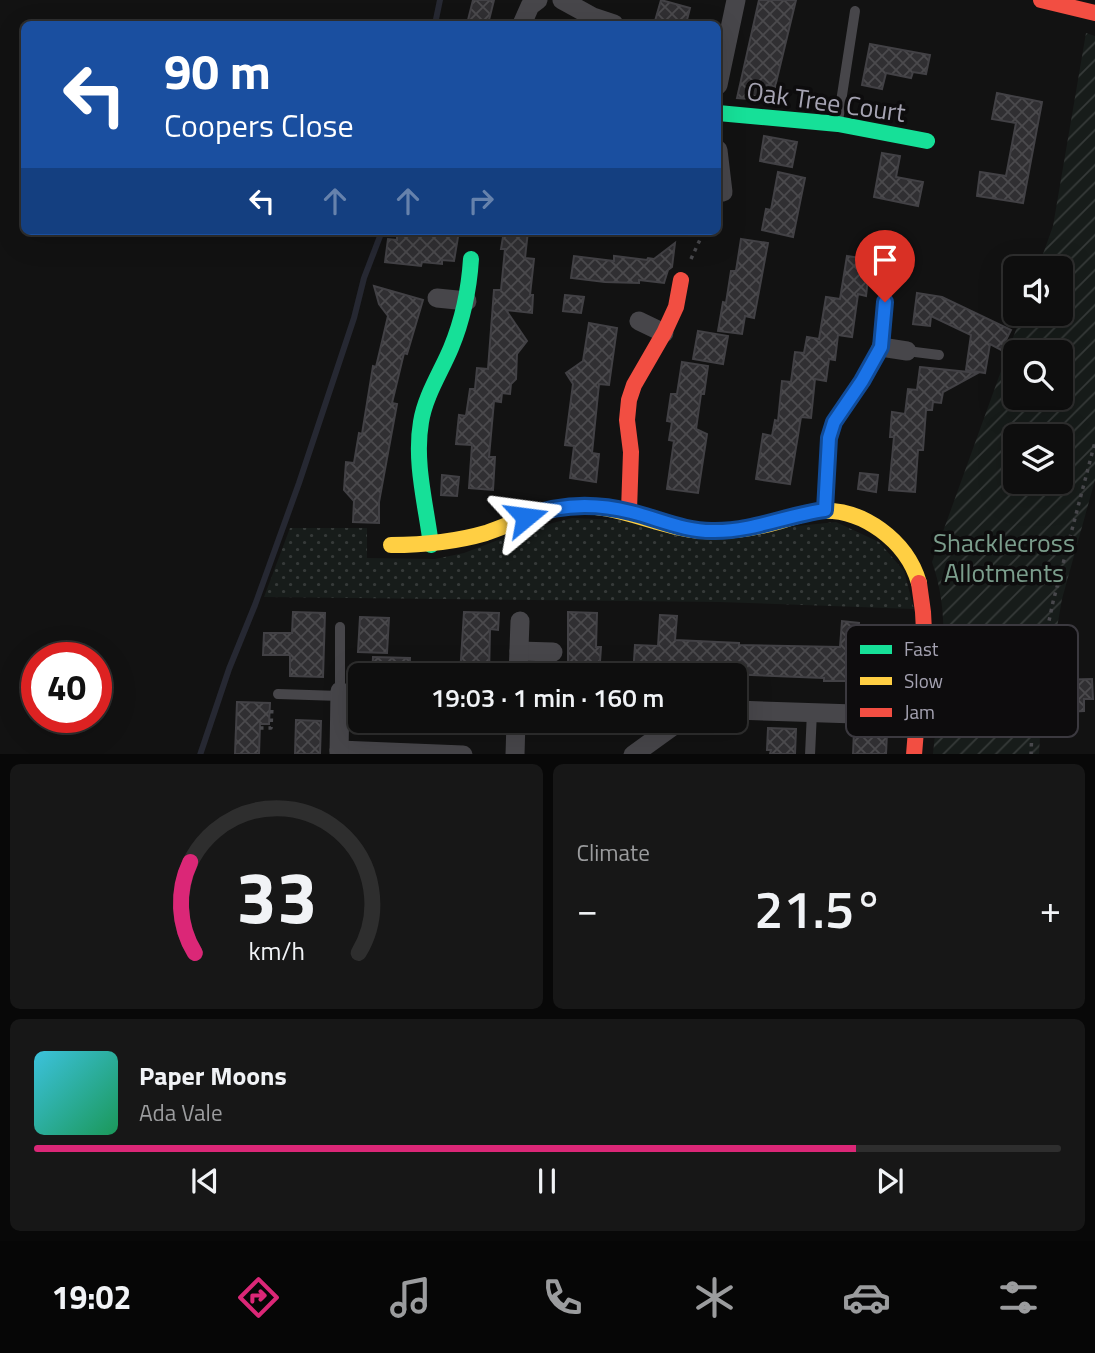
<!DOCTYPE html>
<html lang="en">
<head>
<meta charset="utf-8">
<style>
  body { margin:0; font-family:"Titillium Web",sans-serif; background:#171717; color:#f1f3f6; height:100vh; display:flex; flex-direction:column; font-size:26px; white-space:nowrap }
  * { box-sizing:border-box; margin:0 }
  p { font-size:23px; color:#9b9c9e }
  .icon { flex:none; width:38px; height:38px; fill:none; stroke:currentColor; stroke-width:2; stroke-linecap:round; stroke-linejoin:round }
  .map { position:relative; height:754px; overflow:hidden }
  .drawer { display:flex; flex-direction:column; gap:10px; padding:10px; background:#080808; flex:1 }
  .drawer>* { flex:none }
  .banner { position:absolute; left:21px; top:21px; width:700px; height:214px; border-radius:10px; box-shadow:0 7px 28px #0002,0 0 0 2px #2e2e2e; background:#1a4fa0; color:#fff; overflow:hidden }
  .controls { position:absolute; left:1003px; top:256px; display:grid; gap:14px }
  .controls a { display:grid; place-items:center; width:70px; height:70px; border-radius:10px; background:#0e0e0e; box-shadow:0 7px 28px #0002,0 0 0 2px #2e2e2e; font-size:35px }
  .speed { position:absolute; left:21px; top:642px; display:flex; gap:14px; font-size:35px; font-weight:700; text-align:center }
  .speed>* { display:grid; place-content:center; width:91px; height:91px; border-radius:50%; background:#0e0e0e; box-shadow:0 7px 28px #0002,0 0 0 2px #2e2e2e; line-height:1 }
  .speed .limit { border:10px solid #d22; background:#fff; color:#111 }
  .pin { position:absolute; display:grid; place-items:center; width:60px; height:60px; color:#fff; margin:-72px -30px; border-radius:50% 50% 50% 0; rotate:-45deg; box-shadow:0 0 7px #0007 }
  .pin .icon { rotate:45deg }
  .me { position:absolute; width:77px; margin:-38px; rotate:74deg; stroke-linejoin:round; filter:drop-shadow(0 0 5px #0008) }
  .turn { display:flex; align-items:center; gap:24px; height:147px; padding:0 28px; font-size:32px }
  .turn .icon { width:91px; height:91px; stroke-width:2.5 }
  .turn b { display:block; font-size:49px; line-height:60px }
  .lanes { display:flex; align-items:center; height:66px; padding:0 28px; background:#0003; justify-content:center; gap:35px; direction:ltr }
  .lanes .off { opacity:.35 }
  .big { font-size:52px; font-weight:600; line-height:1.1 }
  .drawer .card { flex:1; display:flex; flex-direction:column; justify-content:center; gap:10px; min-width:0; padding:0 24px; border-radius:10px; background:#171717 }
  .drawer .dial { align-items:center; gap:0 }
  .dial svg { height:182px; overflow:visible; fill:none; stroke:#2e2e2e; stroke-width:7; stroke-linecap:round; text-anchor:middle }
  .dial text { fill:#f1f3f6; stroke:none }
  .song { display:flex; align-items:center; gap:21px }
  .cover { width:84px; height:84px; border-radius:10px; background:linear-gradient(135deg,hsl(190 70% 55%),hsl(150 70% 35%)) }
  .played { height:7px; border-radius:4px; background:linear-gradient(90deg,#db2777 80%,#2e2e2e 80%) }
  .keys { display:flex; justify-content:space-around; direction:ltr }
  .heat { display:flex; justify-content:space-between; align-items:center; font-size:38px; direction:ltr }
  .drawer .tiles { flex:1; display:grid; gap:10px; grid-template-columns:1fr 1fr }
  .card:last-child { grid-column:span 2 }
  .trip { position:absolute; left:348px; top:663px; width:399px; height:70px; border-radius:10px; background:#0e0e0e; box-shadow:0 7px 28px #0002,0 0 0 2px #2e2e2e; font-weight:600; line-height:70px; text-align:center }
  .menu { display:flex; height:112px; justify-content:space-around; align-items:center; background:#060606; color:#9b9c9e }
  .menu .icon { width:49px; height:49px }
  .menu .on { color:#db2777 }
  .menu b { font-size:32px; color:#f1f3f6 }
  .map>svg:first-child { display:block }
  .grass { fill:url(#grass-dots) }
  .garden { fill:url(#garden-furrows); fill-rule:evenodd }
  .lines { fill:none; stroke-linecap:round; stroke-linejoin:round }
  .stream { stroke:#262832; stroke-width:6 }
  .building { fill:url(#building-cross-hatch); stroke:#424145; stroke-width:2 }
  .path { stroke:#48484c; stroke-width:3.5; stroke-dasharray:3.5 5; stroke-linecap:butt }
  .lane { stroke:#47464a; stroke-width:10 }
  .street { stroke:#47464a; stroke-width:19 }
  .fast { stroke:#16e098; stroke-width:16 }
  .slow { stroke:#ffcf43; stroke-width:16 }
  .jam { stroke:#f24e42; stroke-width:16 }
  .route-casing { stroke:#114b97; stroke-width:18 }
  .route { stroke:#1a73e8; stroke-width:12 }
  .labels { text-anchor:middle; stroke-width:7; stroke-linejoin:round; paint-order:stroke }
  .street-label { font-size:26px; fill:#a5a3b2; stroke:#0d0c0d }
  .park-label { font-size:26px; fill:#7b9d8c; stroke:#0d0c0d }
  .key { fill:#0d0c0d; stroke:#3b393f; stroke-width:2 }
  .key-label { font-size:19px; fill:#a5a3b2 }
</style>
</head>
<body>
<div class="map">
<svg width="1095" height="755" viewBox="0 0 1095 755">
  <defs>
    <pattern id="grass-dots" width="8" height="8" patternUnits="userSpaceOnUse" patternTransform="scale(1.75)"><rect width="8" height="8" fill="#171c1a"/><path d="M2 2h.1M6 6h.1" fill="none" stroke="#363a39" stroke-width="1.8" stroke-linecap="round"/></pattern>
    <pattern id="garden-furrows" width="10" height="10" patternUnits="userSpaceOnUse" patternTransform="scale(1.75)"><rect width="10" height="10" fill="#171c1a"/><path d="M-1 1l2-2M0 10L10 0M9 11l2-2" fill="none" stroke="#363a39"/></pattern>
    <pattern id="building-cross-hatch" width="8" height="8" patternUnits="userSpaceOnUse" patternTransform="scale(1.75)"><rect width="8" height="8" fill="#302f32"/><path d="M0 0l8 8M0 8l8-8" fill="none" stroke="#4b4a4d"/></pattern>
  </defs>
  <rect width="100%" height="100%" fill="#121212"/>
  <path class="grass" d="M572,518L787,527L836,522L879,542L904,571L914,609L719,602L264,597L290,528H367V558L435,559L464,553L522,531Z"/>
  <path class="garden" d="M1086,33L1095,36V480L1062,599L1041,719L1039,754H933C939,691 954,623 932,562L1022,313H1060V268H1038L1053,226ZM1015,352H1060V397H1015ZM1015,436H1060V481H1015Z"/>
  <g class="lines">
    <g class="stream">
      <path d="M435,24L440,0"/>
      <path d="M200,755L229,669L255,605L299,483L354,318L364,278L382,231"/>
    </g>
  </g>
  <g class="building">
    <path d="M473,0H494L488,24H467Z"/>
    <path d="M661,0L690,8L686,24H670L655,21Z"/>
    <path d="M759,0H796L775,87L767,85L763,100L737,98Z"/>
    <path d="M870,44L930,55L926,74L913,72L911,78L886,73L882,89L862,85Z"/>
    <path d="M997,93L1042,102L1023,203L977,196L980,172L1006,176L1016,123L992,119Z"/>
    <path d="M764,136L797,142L792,167L760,161Z"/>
    <path d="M882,153L900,156L896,177L923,182L918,206L874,197Z"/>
    <path d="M778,172L805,178L793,237L762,230L766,209L771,210Z"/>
    <path d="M408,231H459L454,261L442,260V264L422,262L421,266L385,262L388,239L397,240V235L408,236Z"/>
    <path d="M504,231H528L525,258L534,259L530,295H533L532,313L506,310L527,341L517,354L516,379L511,384L510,394L502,393L501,402L494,401L489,457H495L493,490L469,488L472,445L456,444L459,415L466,416L470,389H475L477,368L488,369L494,290H501L505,249H501Z"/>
    <path d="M741,239L768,243L754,318L745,316L742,334L718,331L723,302L726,303L731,271H736Z"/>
    <path d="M675,243L672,267L668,270L664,283L639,280V283L605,282L571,278L574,256L614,261V256L647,260L648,258L654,259Z"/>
    <path d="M847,256L902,264L899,283L868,279L866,296L858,294L852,337L838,335L835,360L829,359L826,381L815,379L811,418L801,417L790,484L756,479L763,434L772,436L775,420L778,421L782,381L791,382L795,352L804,353L807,337L819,339L826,297L840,299Z"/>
    <path d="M374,286L423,300L407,354L404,353L392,403L397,404L379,502V523L353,522L354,501L344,490L346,462L354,463L359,433L362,434L373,366L376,367L388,316L379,304Z"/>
    <path d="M917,293L942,297L1011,330L1001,350L990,344L985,373L966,370L971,335L931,316L930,326L913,324Z"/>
    <path d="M565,295L584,297L581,313L563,311Z"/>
    <path d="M589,323L617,328L609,385L599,384L592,453L599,454L596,482L570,478L574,446L565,445L573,384L566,373L583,361Z"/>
    <path d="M698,331L728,336L723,364L693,359Z"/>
    <path d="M682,362L708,366L704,394H701L696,429L707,434L698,493L667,489L674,441L669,440L672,422L667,421L671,394H677Z"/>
    <path d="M920,367L978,373L943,392L941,403L933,402L932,410H926L923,450H918L915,492L889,490L894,437H890L892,412L905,414L908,389L917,390Z"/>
    <path d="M860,473L878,475L876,492L858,489Z"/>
    <path d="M442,475L459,477L457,496L441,495Z"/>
    <path d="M293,612L325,613L323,677L290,676V655H263L264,633H292Z"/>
    <path d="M464,612L499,613L498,630L490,629L489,676L460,675Z"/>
    <path d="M568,612L597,613L596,647H601L599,676H568Z"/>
    <path d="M660,615L677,616L675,640L739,643V645L840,647L842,621L859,623L856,653L891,654L889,690L855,688L856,681H824V678L698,673V676H633L635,645L658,646Z"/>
    <path d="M360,617L389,618L387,653L358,652Z"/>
    <path d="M373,657L410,658L409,676H372Z"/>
    <path d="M1092,679L1093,699H1084V711L1064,712L1063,702H1052L1051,680Z"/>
    <path d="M237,702L270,703L269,724H260L259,754H235Z"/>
    <path d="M296,720L321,721L320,754H295Z"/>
    <path d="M768,728L796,729L795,754H770L771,750H767Z"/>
    <path d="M854,731L887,733L886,754H853Z"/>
  </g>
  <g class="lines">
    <g class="path">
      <path d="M691,259L704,231"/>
      <path d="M260,728H271L272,706"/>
      <path d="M1031,755L1033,697L1053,602L1095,442"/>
    </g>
    <g class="lane">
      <path d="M838,121L855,11"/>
      <path d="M907,351L939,355"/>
      <path d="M340,691V627"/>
      <path d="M278,694L340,696"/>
      <path d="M810,755L812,712"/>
    </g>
    <g class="street">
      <path d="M562,0L593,17L614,24"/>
      <path d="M522,24L530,6L538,0"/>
      <path d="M718,85L736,0"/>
      <path d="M718,150L723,192"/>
      <path d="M437,298L467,301"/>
      <path d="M639,321L664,333"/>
      <path d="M881,347L907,351"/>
      <path d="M519,651L553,652"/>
      <path d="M518,676L520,621"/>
      <path d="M735,710L917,716"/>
      <path d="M339,750L463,755"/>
      <path d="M339,755L340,691"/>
      <path d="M515,755L516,721"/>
      <path d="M633,755L680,721"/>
    </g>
    <g class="fast">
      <path d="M718,113L838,124L927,141"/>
      <path d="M825,511L829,438L834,422L862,381L881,347L885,302"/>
      <path d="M431,545C426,505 414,462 421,422C425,396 441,372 451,348C463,319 469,290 471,259"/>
    </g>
    <path class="slow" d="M391,545C423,545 455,542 486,533C513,524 539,510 567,507C615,501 656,528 703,531C727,532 753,529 777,522C790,519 803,513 818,511C862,507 907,541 919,583"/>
    <g class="jam">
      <path d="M1041,0L1095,13"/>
      <path d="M629,511L631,452L627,420L629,400L634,385L664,333L676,307L681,280"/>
      <path d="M914,755L924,631L923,612L919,583"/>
    </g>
  </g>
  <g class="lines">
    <defs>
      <path id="route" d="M526,517C559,504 596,503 631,512C659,519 686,532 715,531C754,531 787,515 825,510L829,438L834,422L862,381L881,347L885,302"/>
    </defs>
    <use href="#route" class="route-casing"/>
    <use href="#route" class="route"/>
  </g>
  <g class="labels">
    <g class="street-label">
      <text transform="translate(826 102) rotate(8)" y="9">Oak Tree Court</text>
    </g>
    <g class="park-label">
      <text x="1004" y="552">Shacklecross<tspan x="1004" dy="30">Allotments</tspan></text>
    </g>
  </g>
  <rect x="846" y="625" width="232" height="112" rx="10" class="key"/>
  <rect x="860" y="645" width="32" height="9" fill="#16e098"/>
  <rect x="860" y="677" width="32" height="8" fill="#ffcf43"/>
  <rect x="860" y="708" width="32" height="9" fill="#f24e42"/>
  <g class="key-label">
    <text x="904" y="656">Fast</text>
    <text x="904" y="688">Slow</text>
    <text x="904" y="719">Jam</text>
  </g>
</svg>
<div class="controls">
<a><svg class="icon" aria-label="sound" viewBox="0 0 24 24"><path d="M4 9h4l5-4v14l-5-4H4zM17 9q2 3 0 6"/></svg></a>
<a><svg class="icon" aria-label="search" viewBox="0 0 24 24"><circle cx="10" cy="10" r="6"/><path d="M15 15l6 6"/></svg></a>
<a><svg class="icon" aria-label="layers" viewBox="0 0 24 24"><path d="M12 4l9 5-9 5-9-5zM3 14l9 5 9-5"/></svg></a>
</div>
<div class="speed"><div class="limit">40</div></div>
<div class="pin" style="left:885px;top:302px;background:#d93025"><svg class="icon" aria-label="arrive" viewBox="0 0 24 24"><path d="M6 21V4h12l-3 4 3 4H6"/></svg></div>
<svg class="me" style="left:526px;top:517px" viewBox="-20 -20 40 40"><path d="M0-17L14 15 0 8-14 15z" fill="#1a73e8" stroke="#fff" stroke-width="4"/></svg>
<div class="trip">19:03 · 1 min · 160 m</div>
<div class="banner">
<div class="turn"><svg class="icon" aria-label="left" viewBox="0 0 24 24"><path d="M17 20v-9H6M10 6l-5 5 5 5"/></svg><div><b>90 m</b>Coopers Close</div></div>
<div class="lanes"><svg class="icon" aria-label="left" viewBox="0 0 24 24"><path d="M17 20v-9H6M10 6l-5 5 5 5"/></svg><svg class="icon off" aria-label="ahead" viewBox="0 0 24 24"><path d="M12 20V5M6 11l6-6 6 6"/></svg><svg class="icon off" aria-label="ahead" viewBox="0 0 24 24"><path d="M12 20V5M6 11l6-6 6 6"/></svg><svg class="icon off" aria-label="right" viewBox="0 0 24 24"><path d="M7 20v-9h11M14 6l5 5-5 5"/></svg></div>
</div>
</div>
<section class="drawer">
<div class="tiles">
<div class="card dial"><svg viewBox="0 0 100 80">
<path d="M14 69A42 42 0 1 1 86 69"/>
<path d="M14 69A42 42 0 0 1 12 29" stroke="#db2777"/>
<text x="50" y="56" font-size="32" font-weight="700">33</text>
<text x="50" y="72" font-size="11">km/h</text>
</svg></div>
<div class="card"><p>Climate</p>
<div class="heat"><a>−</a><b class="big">21.5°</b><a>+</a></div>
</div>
<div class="card">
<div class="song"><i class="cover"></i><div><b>Paper Moons</b><p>Ada Vale</p></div></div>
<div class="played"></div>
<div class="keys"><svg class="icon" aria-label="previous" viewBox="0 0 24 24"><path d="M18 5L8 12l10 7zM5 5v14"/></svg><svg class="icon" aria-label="pause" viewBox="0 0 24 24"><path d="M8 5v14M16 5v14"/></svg><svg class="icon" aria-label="next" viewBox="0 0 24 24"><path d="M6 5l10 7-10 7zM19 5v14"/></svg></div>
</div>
</div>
</section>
<nav class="menu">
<b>19:02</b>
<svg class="icon on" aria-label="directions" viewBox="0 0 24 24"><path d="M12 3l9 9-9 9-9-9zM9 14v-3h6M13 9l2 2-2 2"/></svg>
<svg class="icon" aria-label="music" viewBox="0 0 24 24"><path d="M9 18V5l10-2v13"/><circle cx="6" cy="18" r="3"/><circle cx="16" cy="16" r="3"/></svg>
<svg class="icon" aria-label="phone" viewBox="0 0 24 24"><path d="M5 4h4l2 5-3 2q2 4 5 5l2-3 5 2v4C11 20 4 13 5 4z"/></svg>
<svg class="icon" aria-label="climate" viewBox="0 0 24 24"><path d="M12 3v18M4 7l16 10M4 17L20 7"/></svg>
<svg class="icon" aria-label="car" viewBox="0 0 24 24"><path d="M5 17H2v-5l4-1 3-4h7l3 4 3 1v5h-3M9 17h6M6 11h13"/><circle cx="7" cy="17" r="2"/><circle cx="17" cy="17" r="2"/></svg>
<svg class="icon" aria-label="filters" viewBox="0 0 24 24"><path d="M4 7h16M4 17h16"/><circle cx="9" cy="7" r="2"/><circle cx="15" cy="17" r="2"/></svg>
</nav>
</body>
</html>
